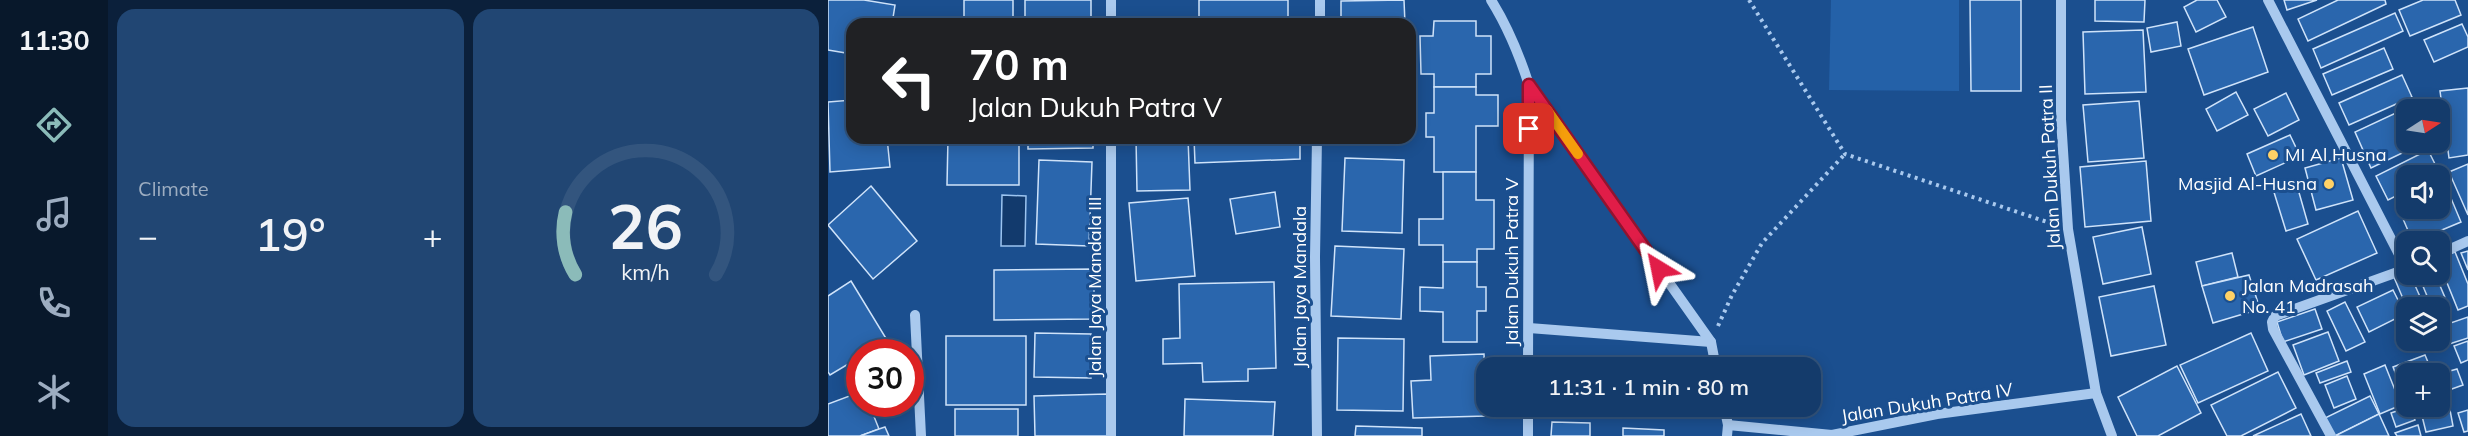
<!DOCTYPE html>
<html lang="en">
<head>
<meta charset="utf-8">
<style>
  body { margin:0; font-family:Mulish,sans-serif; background:#214673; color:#f1f3f6; height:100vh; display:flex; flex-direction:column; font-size:22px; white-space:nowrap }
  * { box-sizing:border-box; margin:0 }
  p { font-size:20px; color:#9dadc1 }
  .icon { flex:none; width:33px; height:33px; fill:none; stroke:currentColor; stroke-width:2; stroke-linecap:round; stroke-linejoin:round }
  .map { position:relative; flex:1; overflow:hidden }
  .side { display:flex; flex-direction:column; gap:9px; padding:9px; background:#0b203b; width:720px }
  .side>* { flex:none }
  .banner { position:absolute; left:18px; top:18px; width:570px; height:126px; border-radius:18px; box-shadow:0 3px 15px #0003,0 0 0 2px #33557e; background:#202124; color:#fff; overflow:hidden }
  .needle { width:39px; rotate:78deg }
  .buttons { position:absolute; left:1568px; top:99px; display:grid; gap:12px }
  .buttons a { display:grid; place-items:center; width:54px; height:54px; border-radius:12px; background:#143b6b; box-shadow:0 3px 15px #0003,0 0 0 2px #33557e; font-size:30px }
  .speed { position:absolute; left:18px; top:339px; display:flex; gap:12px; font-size:30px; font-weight:700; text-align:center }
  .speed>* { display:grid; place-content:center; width:78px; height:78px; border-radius:50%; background:#143b6b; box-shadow:0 3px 15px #0003,0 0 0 2px #33557e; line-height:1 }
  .speed .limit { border:9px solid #d22; background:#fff; color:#111 }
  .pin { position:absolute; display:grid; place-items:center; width:51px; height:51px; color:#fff; margin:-26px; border-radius:12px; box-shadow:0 3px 9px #0006 }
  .me { position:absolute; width:66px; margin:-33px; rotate:325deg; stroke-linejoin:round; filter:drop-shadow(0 0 4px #0008) }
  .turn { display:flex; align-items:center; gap:21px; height:126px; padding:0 24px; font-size:27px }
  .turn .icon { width:78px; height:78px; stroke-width:2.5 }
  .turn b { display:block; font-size:42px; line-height:51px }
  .big { font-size:45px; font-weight:600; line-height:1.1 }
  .side .tile { flex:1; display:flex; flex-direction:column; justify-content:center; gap:9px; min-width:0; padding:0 21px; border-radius:18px; background:#214673 }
  .side .dial { align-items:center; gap:0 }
  .dial svg { height:156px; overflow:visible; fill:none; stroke:#33557e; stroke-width:7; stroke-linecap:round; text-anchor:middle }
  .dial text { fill:#f1f3f6; stroke:none }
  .heat { display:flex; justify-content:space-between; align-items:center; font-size:33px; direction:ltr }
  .side .tiles { flex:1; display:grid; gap:9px; grid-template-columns:repeat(2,1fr) }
  .trip { position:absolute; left:648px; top:357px; width:345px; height:60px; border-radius:18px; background:#143b6b; box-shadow:0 3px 15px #0003,0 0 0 2px #33557e; font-weight:600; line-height:60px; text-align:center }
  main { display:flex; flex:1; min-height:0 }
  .tabs { display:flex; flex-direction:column; width:108px; justify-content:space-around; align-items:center; background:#08182b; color:#9dadc1 }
  .tabs .icon { width:42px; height:42px }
  .tabs .on { color:#8bbbb9 }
  .tabs b { font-size:27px; color:#f1f3f6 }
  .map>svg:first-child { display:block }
  .green { fill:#2461a8 }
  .water { fill:#123a6d; stroke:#9cc4f0; stroke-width:1.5 }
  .building { fill:#2a66ad; stroke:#cfe3fa; stroke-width:1.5 }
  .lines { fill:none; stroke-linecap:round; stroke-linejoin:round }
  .path { stroke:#a9c9ee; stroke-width:4; stroke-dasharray:3 4.5; stroke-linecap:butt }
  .minor { stroke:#a9c9ee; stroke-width:10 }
  .route-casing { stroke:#92132f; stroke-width:15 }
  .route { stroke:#e11d48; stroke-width:10 }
  .slow { stroke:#f59e0b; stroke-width:10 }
  .poi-dot { fill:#ffd166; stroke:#1b4f8f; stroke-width:2 }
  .labels { text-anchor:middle; stroke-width:6; stroke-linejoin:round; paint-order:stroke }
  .poi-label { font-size:18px; fill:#fff; stroke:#1b4f8f; text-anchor:start }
  .street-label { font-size:18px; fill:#fff; stroke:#1b4f8f }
</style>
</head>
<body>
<main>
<nav class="tabs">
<b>11:30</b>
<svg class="icon on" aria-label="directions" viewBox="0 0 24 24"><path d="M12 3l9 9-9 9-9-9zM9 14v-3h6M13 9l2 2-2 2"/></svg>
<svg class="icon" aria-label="music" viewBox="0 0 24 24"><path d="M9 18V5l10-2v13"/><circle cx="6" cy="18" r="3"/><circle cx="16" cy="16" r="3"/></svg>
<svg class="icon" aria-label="phone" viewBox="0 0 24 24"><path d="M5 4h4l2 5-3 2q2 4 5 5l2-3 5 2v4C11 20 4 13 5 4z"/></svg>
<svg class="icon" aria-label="climate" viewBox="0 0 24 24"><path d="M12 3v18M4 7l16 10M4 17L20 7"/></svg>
</nav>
<section class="side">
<div class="tiles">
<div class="tile"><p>Climate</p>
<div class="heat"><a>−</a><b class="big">19°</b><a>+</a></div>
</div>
<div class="tile dial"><svg viewBox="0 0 100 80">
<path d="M14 69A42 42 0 1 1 86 69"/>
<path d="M14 69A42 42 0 0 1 9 37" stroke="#8bbbb9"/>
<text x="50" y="56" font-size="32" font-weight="700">26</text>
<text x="50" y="72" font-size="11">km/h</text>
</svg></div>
</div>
</section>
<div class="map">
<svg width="1640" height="436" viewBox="0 0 1640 436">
  <rect width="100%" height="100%" fill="#1b4f8f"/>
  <path class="green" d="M1003,0H1131V91L1001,90Z"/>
  <path class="water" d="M174,195L198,196L197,246H173Z"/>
  <g class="building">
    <path d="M0,0H36L67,5L64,24H24V54L0,50Z"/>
    <rect x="136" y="0" width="49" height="24"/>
    <path d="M197,0H263V23L197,24Z"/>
    <rect x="371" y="0" width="89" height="24"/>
    <path d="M576,0L577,24H513V1Z"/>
    <path d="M1142,0H1193V91H1143Z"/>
    <path d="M1267,0H1317L1316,22L1267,21Z"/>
    <path d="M1369,0H1389L1398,17L1368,32L1356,7Z"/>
    <path d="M1456,0H1489L1459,10Z"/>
    <path d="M1510,0H1557L1558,4L1480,41L1470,19Z"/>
    <path d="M1595,0H1627L1633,15L1582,36L1571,10Z"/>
    <path d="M1567,13L1575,31L1493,68L1485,49Z"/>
    <path d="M606,21H648V36H663V74H648V87H606V74H593L592,36H605Z"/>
    <path d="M1349,22L1353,46L1323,52L1319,28Z"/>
    <path d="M263,23V24H197Z"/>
    <path d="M1634,24L1640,37V47L1606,62L1596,40Z"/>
    <path d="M1425,27L1440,72L1376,95L1360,49Z"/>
    <path d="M1315,30L1318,92L1257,94L1255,32Z"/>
    <path d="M1556,48L1565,69L1504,95L1495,74Z"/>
    <path d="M1574,75L1584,97L1521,125L1511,103Z"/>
    <path d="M606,87H648V95H670V126H648V172H606V137H598V113H606Z"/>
    <path d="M1640,88V155L1621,158L1612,91Z"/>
    <path d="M1408,92L1420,115L1389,131L1378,109Z"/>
    <path d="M1458,93L1471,120L1440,136L1426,109Z"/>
    <path d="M24,100V138H59L62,167L2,172L0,102Z"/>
    <path d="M1311,101L1316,158L1260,162L1255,105Z"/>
    <path d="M1585,105L1588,110H1578V142H1597L1543,168L1527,132Z"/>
    <path d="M1462,135L1472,156L1428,176L1419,154Z"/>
    <path d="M120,138H191V185H119Z"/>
    <path d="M200,138H265V148L200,149Z"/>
    <path d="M308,138H360L362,190L309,191Z"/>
    <path d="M366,138H472V159L367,163Z"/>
    <path d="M506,138H573V141Z"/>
    <path d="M1600,150L1612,174L1578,176V191L1560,200L1548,176Z"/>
    <path d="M517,158L576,160L574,233L514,231Z"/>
    <path d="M1513,158L1525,200L1488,210L1477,168Z"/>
    <path d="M211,160L264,162L261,246L208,244Z"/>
    <path d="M1318,161L1323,221L1257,227L1252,167Z"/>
    <path d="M1640,164V215L1621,172Z"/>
    <path d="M615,172H648V200H666V249H649V262H615V245H591V219H615Z"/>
    <path d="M1468,182L1480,224L1458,231L1445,189Z"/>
    <path d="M1617,184L1633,222L1585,242L1569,205L1578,202V208H1611V187Z"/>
    <path d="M43,186L89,241L45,279L0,225Z"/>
    <path d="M447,192L452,227L408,234L402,199Z"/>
    <path d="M360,198L367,276L308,281L301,203Z"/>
    <path d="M1530,211L1549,253L1488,280L1469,239Z"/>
    <path d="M1314,227L1323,274L1275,284L1265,237Z"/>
    <path d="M507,246L576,249L573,319L503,316Z"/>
    <path d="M1640,251V270L1633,253Z"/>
    <path d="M1627,252L1640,284V306L1630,310L1611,263V258Z"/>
    <path d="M1404,253L1410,277L1374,286L1368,262Z"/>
    <path d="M615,262H649V287H658V311H649V342H615V312L592,311V287L615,288Z"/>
    <path d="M266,269V319L166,320V270Z"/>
    <path d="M1582,274L1597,308H1579L1565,275Z"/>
    <path d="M1590,274H1607L1621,307L1611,312V308H1604Z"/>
    <path d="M1421,275L1432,309L1385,323L1374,286Z"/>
    <path d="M23,281L59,340L39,352H32V357L2,375L0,372V296Z"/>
    <path d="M446,282L448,368L420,369V381L375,382L374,363L335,364V339L352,338L351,284Z"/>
    <path d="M1326,286L1338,345L1283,356L1271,297Z"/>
    <path d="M1565,290L1577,314L1541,332L1529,307Z"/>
    <path d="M1517,302L1537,342L1518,351L1499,311Z"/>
    <path d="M1487,309L1494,329L1455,342L1449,322Z"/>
    <path d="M1640,317V338L1615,346L1611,327Z"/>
    <path d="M1500,332L1511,361L1476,375L1465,345Z"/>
    <path d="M207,333L263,334V378L206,377Z"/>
    <path d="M1423,333L1440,371L1370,403L1352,365Z"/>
    <rect x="118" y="336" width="80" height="69"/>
    <path d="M510,338L576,339L575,411L509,410Z"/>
    <path d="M1640,341V360L1633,363L1626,346Z"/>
    <path d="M656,354L658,416L585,418L583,381L603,380L602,356Z"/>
    <path d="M1597,355L1605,374H1578L1577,398L1565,367Z"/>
    <path d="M721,359L762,361L761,368H721Z"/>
    <path d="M1519,361L1523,372L1492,383L1488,373Z"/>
    <path d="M801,362L836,365V368H801Z"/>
    <path d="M1557,365L1573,405L1552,414L1536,374Z"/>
    <path d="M1349,366L1373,413L1330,436H1309L1290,397Z"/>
    <path d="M1629,369L1635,385L1621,390L1615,373Z"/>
    <path d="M1450,372L1468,408L1413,436H1399L1383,405Z"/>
    <path d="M1519,376L1528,399L1506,408L1497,385Z"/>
    <path d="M32,392V404H41L51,429L32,436H0V404Z"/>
    <path d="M279,394L281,436H207L206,396Z"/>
    <path d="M1542,396L1551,414L1507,436L1497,418Z"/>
    <path d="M357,399L447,402L445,436H356Z"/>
    <path d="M1583,406L1587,420L1568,427L1563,413Z"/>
    <rect x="127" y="409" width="63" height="27"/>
    <path d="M1622,410L1625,426L1598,432L1594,416Z"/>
    <path d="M1640,410V431L1636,432L1630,413Z"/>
    <path d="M1473,414L1483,436H1425Z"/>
    <path d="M1551,414L1561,436H1507Z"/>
    <path d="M724,422L762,423V436H723Z"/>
    <path d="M1590,425L1593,436H1569L1567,433Z"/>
    <path d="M528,426L594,428V436H527Z"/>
    <path d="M57,427L61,436H32L51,429Z"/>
    <path d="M795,428L836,430V436H795Z"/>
  </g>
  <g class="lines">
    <g class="path">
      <path d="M921,0L1017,154L1225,224"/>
      <path d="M890,326L904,295L934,243L1017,154"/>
    </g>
    <g class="minor">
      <path d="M283,0V24"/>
      <path d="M663,0C680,27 691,54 701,85L883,342L888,368"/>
      <path d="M1233,0V119L1240,229L1268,393L1284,436"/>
      <path d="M1440,0L1578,268"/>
      <path d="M492,24V0"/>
      <path d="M283,138V436"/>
      <path d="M1611,254L1640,241"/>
      <path d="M87,315L93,436"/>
      <path d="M701,328L883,342"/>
      <path d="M700,368L701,85"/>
      <path d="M896,406L900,425L899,436"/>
      <path d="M900,425L1004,435L1109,414L1268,393"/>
      <path d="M489,436L487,257L489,138"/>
      <path d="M700,436V406"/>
      <path d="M1503,436L1445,329L1444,322L1447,316L1578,269"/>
    </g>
  </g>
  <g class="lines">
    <defs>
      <path id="route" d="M701,129V85L831,269"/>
    </defs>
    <use href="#route" class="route-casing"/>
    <use href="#route" class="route"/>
    <path class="slow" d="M719,110L750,154"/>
  </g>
  <g class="poi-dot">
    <circle cx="1445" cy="155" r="6"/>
    <circle cx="1501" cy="184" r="6"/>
    <circle cx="1402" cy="296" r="6"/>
  </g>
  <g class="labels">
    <g class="poi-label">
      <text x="1457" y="161">MI Al Husna</text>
      <text x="1489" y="190" text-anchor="end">Masjid Al-Husna</text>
      <text x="1414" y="292">Jalan Madrasah<tspan x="1414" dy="21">No. 41</tspan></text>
    </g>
    <g class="street-label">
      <text transform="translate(1222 167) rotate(-93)" y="6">Jalan Dukuh Patra II</text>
      <text transform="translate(684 262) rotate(-90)" y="6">Jalan Dukuh Patra V</text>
      <text transform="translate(267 287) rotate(-90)" y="6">Jalan Jaya Mandala III</text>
      <text transform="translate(472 287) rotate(-90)" y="6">Jalan Jaya Mandala</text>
      <text transform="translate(1099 403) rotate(-9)" y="6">Jalan Dukuh Patra IV</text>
    </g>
  </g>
</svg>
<div class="buttons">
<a><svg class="needle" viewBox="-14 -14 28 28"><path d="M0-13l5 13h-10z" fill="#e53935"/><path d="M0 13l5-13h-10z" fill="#9dadc1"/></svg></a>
<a><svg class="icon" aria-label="sound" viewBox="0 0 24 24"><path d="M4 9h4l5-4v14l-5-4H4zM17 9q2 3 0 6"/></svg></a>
<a><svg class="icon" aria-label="search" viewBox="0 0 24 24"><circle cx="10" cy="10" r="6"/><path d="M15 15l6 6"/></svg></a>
<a><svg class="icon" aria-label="layers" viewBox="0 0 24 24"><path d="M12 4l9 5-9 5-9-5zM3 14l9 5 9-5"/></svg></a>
<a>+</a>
</div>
<div class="speed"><div class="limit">30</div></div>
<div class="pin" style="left:701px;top:129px;background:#d93025"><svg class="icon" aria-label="arrive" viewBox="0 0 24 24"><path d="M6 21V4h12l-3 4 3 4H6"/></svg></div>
<svg class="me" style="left:831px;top:269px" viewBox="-20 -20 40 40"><path d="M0-17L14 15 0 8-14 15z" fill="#e11d48" stroke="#fff" stroke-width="4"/></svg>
<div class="trip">11:31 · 1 min · 80 m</div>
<div class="banner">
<div class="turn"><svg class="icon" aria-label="left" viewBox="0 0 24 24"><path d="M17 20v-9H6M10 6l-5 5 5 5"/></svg><div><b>70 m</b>Jalan Dukuh Patra V</div></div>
</div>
</div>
</main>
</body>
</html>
